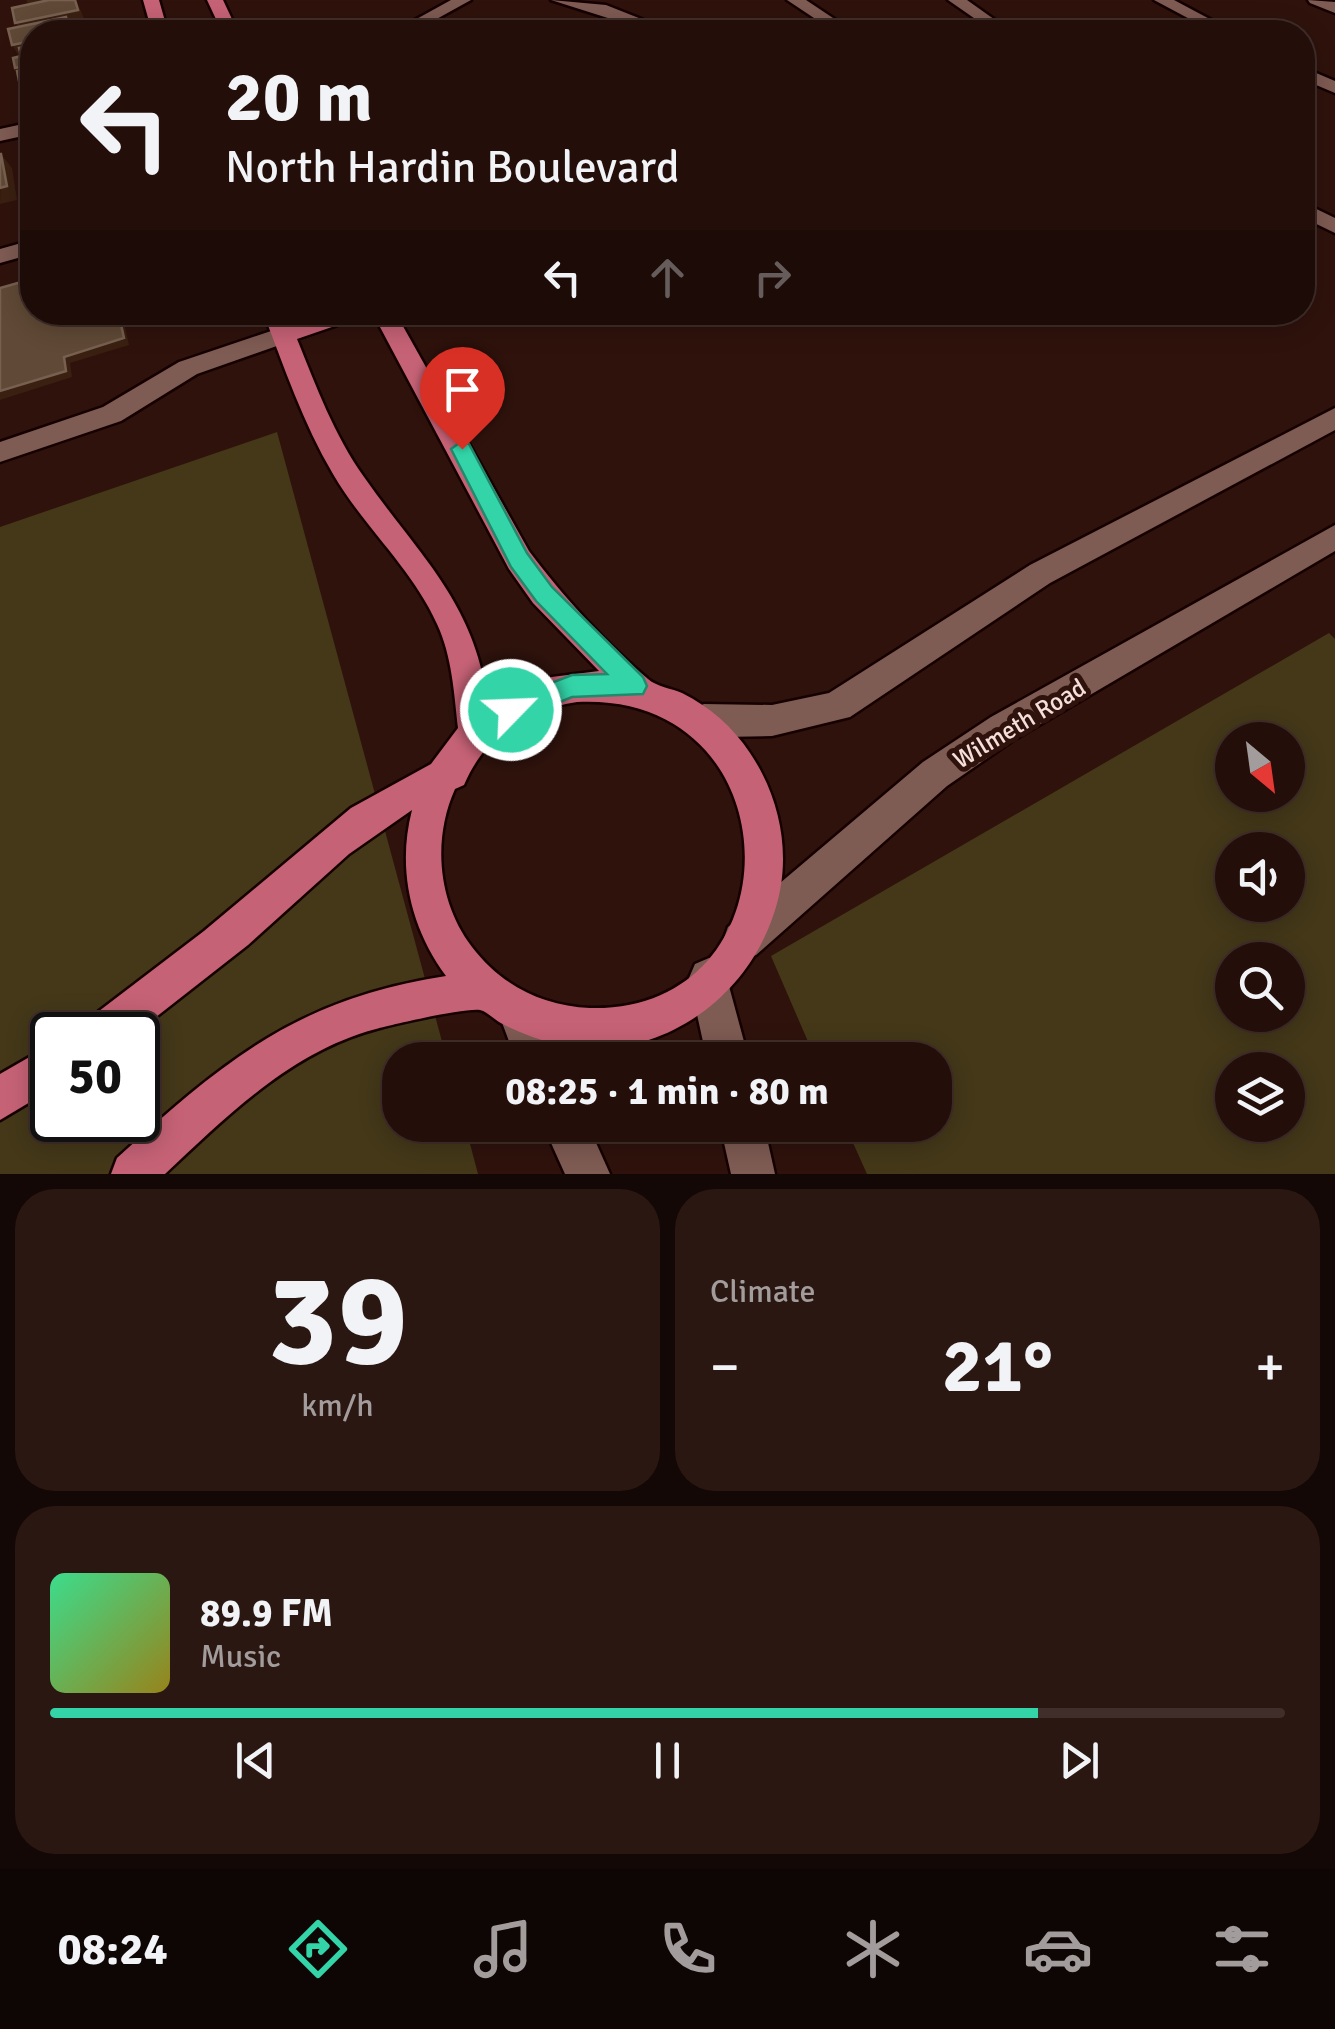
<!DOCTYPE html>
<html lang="en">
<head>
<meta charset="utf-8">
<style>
  body { margin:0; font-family:Signika,sans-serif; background:#2b1712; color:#f1f3f6; height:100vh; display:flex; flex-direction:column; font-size:38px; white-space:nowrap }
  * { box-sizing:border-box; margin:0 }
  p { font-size:32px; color:#a39c9c }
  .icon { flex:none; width:55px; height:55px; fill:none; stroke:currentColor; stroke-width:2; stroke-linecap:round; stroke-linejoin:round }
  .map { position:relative; height:1174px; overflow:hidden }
  .panel { display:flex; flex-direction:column; gap:15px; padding:15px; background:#130805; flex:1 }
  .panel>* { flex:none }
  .hud { position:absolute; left:20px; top:20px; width:1295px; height:305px; border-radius:40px; box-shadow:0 5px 25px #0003,0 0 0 2px #402e2a; background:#230e09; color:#f1f3f6; overflow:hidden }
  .needle { width:65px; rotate:151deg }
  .tools { position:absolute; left:1215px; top:722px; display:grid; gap:20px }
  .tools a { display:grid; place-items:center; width:90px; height:90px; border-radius:50%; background:#230e09; box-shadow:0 5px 25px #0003,0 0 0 2px #402e2a; font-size:50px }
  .speed { position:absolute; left:30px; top:1012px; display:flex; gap:20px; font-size:50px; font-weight:700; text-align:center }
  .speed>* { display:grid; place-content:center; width:130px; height:130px; border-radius:50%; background:#230e09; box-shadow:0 5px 25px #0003,0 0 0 2px #402e2a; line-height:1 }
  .speed .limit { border:5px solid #111; border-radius:15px; background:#fff; color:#111 }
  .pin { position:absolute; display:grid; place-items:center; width:85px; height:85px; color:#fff; margin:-102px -42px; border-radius:50% 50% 50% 0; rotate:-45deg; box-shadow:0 0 10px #0007 }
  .pin .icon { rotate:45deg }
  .me { position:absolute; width:110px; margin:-55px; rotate:66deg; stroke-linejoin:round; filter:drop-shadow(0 0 8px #0008) }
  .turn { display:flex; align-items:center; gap:35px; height:210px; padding:0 40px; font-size:45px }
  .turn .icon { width:130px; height:130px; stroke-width:2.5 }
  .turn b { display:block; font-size:70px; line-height:85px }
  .lanes { display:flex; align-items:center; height:95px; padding:0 40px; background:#0003; justify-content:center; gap:50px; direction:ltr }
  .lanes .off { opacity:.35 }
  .big { font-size:75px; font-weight:800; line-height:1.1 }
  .panel .widget { flex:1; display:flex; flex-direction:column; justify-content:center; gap:15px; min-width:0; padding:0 35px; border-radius:40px; background:#2b1712 }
  .panel .dial { align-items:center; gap:0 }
  .dial b { font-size:130px; line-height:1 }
  .song { display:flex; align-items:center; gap:30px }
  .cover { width:120px; height:120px; border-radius:15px; background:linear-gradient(135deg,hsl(150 70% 55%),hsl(50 70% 35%)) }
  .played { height:10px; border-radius:5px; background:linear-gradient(90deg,#33d4a8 80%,#402e2a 80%) }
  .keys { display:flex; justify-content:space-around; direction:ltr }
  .heat { display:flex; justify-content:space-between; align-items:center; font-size:55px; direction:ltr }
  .panel .tiles { flex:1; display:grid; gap:15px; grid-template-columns:1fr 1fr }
  .widget:last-child { grid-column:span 2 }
  .trip { position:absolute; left:382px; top:1042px; width:570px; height:100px; border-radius:40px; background:#230e09; box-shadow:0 5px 25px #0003,0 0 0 2px #402e2a; font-weight:800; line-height:100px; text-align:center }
  .tabs { display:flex; height:160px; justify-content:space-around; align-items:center; background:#0e0604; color:#a39c9c }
  .tabs .icon { width:70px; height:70px }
  .tabs .on { color:#33d4a8 }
  .tabs b { font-size:45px; color:#f1f3f6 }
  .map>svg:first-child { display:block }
  .green { fill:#443819; fill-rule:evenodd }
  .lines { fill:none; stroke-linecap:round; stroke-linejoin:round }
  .minor-casing { stroke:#150100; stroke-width:5 }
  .major-casing { stroke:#150100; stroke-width:5 }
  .minor { fill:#7e5b53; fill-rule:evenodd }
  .major { fill:#c66276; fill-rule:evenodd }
  .shaded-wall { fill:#3a2011 }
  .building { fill:#604936; stroke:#776050; stroke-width:2.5 }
  .route { fill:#33d4a8; stroke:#218a6d; stroke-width:2.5 }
  .labels { text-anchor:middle; stroke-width:10; stroke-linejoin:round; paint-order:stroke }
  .street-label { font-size:25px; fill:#f4dfda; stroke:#2f120c }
</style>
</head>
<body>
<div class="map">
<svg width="1335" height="1174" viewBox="0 0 1335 1174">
  <rect width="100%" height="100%" fill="#2f120c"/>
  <g class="green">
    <path d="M277,432L447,1060H400V1125H465L478,1174H0V527ZM52,1035H138V1120H52Z"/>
    <path d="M1329,633L1335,639V1174H867L845,1125H935V1060H816L771,956ZM1232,740H1288V795H1232ZM1232,850H1288V905H1232ZM1232,960H1288V1015H1232ZM1232,1070H1288V1125H1232Z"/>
  </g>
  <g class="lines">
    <defs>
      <g id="minor">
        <path d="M451,0H471L413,32H393Z"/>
        <path d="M551,0L606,5L674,32H652Z"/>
        <path d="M787,0H806L854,32H835Z"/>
        <path d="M948,0H967L1012,32H994Z"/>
        <path d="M1154,0H1174L1234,32H1214Z"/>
        <path d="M1308,0L1335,2V13L1310,3Z"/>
        <path d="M1302,67L1335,81V93L1302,79Z"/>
        <path d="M32,122V134L0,141V129Z"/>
        <path d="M1302,202L1335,218V233L1302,217Z"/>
        <path d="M32,240V254L0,263V249Z"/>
        <path d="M283,327L291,329V341L197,374L121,421L0,462V442L103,407L179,362Z"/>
        <path d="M1335,408V430L1050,583L850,717L772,736L722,737L692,731L687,720L692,709L704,704L772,705L829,693L1030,565Z"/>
        <path d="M1335,525V551L1015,739L947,786L756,955L742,960L728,955L723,941L728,927L923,762L991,717Z"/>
        <path d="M709,958L723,964L749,1060H707L689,978L695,964Z"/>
        <path d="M520,997L534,1003L558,1060H516L500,1017L506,1003Z"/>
        <path d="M543,1125H588L610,1174H565Z"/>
        <path d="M720,1125H764L775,1174H731Z"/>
      </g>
      <g id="major">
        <path d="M143,0H159L168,32H152Z"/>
        <path d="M207,0H223L238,32H222Z"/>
        <path d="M263,312H286L291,324L326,312H364L361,317L297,339C316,386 334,435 364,477C420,557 474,601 488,703L544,678L599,671L533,603L509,569L372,312H395L529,551C563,596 605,643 648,679C655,686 673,689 682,693C710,707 733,727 750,753C783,802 793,864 772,919C741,1006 649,1066 556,1044C537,1039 517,1032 499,1022C494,1019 486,1011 480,1010C464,1008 394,1024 376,1029C292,1051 227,1116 165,1174H111L117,1158C225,1060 297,999 446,976C410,927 397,868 412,810L349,854L248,945L133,1035H80L86,1021L204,931L351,808L431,764L458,728C454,693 452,656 437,624C412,568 363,526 333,474C303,423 284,367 263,312ZM577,702C797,691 800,1013 590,1008C542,1006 501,985 472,947C438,903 432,840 455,789L464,785C484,738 522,710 577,702Z"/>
        <path d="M52,1044V1089L0,1120V1074Z"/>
      </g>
    </defs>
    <use href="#minor" class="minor-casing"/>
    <use href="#major" class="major-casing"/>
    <use href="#minor" class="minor"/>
    <use href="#major" class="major"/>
  </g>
  <g class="shaded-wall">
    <path d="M26,0H76L86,23L71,26L74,32L24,36L15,23L34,13Z"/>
    <path d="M32,41V56L21,59L12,45Z"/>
    <path d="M32,64V79L24,81L15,68Z"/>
    <path d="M32,88V103L30,104L21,91Z"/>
    <path d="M1,154L12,168L17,200L0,204Z"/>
    <path d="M137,312H140L142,322L125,327L129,345L70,363L72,377L0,400V391L64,357L120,320Z"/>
  </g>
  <g class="building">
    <path d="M49,0H75L78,10L15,23L12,8Z"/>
    <path d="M66,17L70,32H32V41L12,45L8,29Z"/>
    <path d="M32,45V64L15,68L13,58L21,56L19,48Z"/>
    <path d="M32,68V88L21,91L17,71Z"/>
    <path d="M0,154H1L7,186L0,188Z"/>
    <path d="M32,279V312H137V315L120,320L124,338L64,357L66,371L0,391V288Z"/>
  </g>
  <path class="route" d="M462,441L469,444L527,553L552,587L643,677L647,686L643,694L572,697L511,722L502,719L499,710L502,702L572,675L607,674L536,601L511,567L451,449Z"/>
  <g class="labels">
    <g class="street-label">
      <text transform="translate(1019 723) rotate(-31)" y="9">Wilmeth Road</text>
    </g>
  </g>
</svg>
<div class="tools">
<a><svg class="needle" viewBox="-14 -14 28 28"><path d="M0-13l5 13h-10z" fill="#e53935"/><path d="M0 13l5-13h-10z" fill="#a39c9c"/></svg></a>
<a><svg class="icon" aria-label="sound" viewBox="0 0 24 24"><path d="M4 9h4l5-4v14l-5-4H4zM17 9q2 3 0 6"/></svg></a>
<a><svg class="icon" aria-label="search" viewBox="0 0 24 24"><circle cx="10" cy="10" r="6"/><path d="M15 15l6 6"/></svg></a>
<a><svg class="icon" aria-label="layers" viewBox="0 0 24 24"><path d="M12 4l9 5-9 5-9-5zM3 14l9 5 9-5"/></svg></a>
</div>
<div class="speed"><div class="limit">50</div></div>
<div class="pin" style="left:462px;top:449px;background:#d93025"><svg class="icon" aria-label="arrive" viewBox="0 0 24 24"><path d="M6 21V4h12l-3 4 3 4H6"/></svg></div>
<svg class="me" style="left:511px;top:710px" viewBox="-20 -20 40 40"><circle r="17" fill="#33d4a8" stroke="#fff" stroke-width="3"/><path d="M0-11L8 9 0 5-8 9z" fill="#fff"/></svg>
<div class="trip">08:25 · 1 min · 80 m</div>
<div class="hud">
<div class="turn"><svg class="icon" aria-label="left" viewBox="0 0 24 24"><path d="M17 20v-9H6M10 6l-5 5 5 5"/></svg><div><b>20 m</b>North Hardin Boulevard</div></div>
<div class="lanes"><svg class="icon" aria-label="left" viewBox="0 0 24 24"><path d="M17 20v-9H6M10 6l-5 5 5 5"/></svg><svg class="icon off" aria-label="ahead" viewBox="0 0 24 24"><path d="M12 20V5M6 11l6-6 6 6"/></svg><svg class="icon off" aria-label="right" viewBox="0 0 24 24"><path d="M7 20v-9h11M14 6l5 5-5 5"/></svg></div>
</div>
</div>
<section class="panel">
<div class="tiles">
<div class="widget dial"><b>39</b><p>km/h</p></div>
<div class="widget"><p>Climate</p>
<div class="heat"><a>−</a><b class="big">21°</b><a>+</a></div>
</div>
<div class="widget">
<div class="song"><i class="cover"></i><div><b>89.9 FM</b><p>Music</p></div></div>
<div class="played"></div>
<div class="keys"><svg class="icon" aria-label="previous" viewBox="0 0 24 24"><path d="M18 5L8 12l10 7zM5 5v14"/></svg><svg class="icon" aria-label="pause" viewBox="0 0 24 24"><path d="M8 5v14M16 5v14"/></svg><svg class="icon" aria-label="next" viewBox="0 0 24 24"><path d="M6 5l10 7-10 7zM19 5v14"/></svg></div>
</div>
</div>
</section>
<nav class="tabs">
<b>08:24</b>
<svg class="icon on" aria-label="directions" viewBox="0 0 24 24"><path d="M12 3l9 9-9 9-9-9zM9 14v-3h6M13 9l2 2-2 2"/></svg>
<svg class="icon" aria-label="music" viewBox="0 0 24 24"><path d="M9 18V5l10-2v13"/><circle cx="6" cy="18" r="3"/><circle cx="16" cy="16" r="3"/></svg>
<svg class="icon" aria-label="phone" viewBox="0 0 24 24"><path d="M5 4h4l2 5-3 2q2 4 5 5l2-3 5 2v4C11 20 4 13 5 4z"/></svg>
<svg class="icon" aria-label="climate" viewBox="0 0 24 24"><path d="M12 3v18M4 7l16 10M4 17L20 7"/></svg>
<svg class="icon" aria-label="car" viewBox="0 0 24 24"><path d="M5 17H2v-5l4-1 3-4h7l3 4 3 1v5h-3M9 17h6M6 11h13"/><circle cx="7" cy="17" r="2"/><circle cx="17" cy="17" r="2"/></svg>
<svg class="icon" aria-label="filters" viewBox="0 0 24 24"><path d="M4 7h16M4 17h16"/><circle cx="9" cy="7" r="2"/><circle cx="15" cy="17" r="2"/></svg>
</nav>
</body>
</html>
